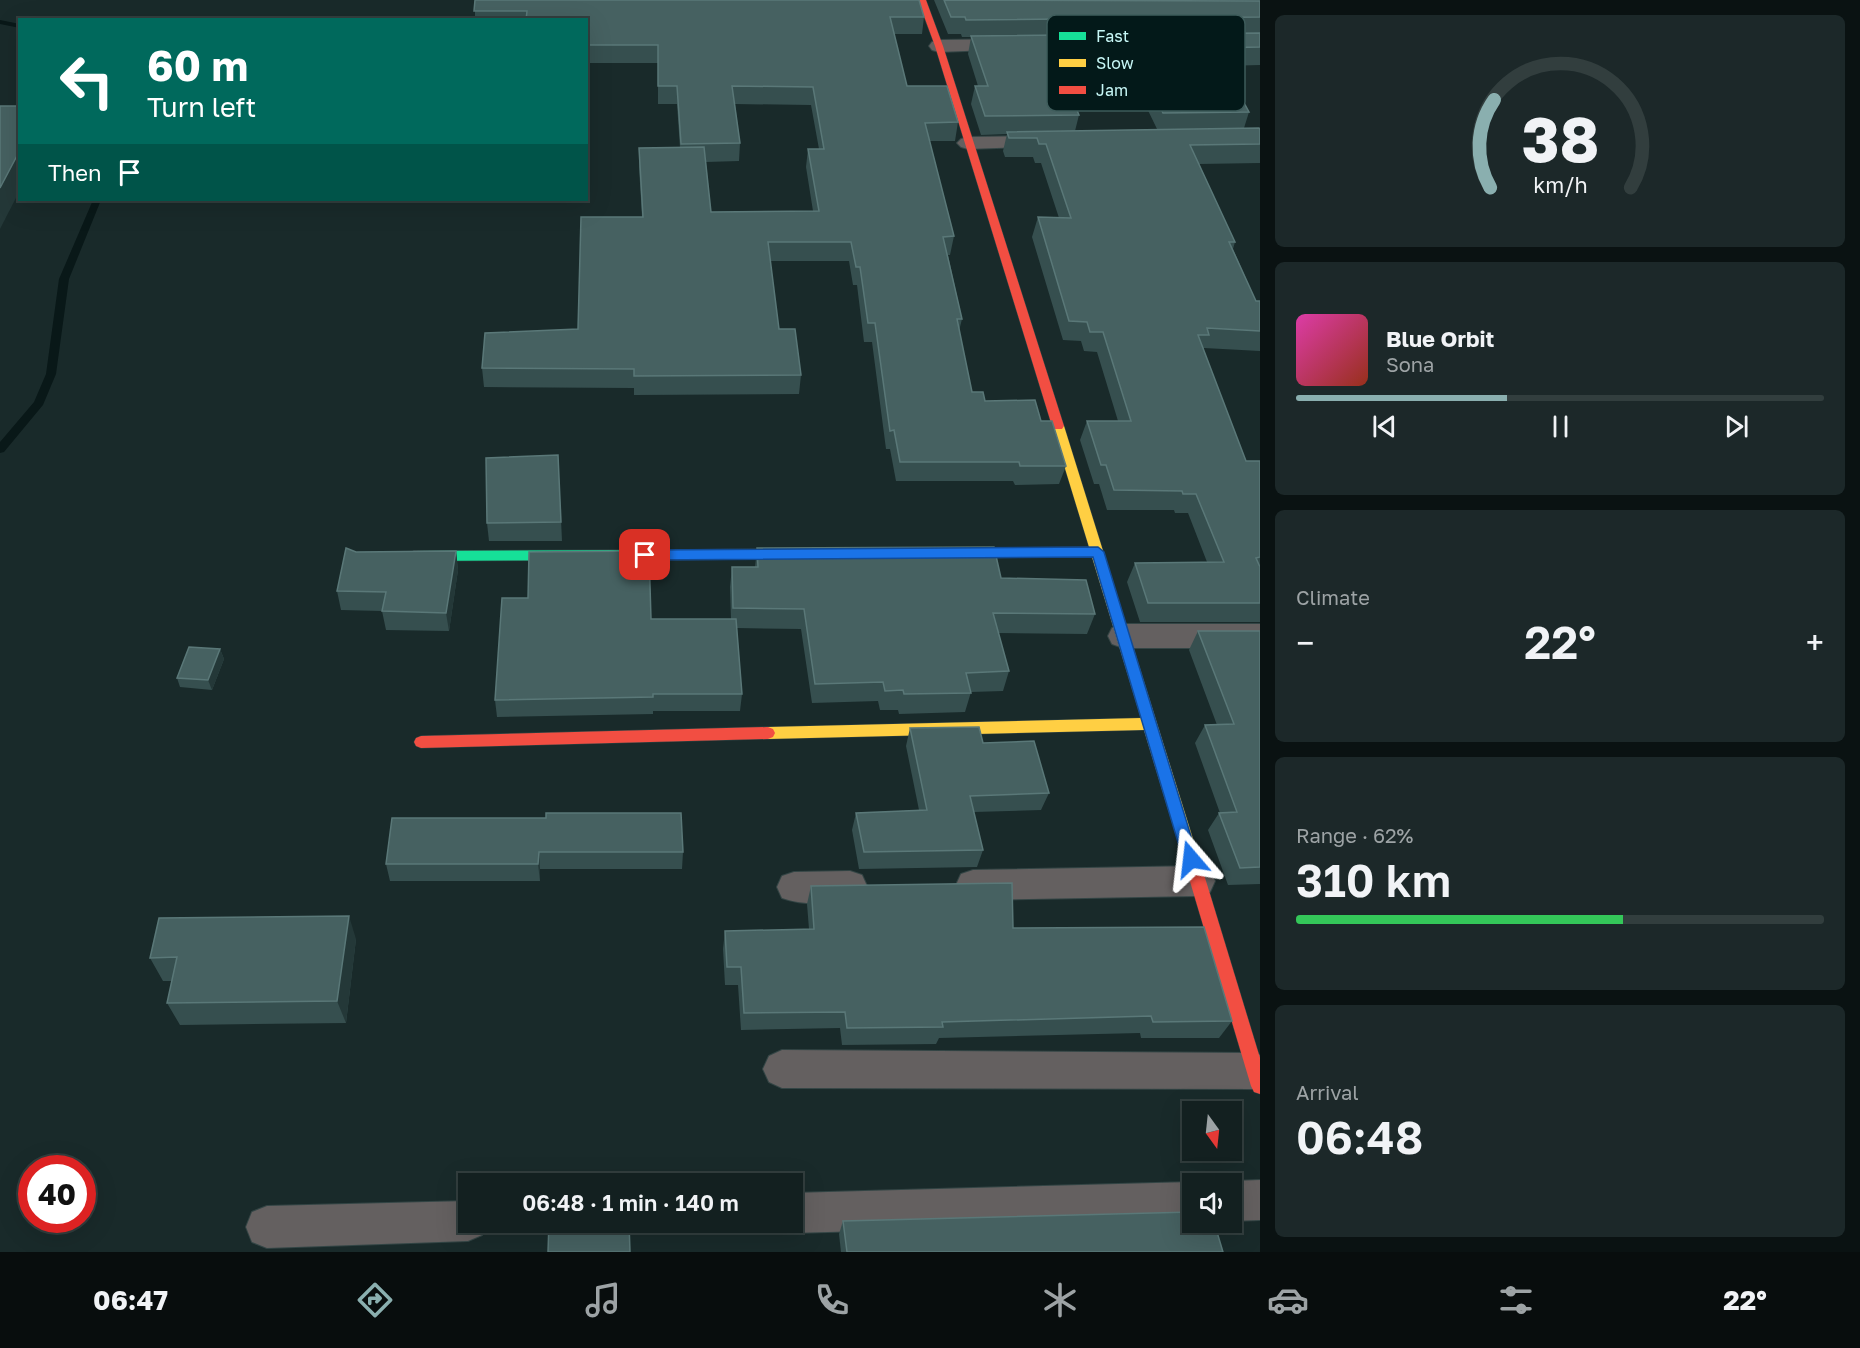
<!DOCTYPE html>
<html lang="en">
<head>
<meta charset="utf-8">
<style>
  body { margin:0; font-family:"Golos Text",sans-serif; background:#1c2829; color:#f1f3f6; height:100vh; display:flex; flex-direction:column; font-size:22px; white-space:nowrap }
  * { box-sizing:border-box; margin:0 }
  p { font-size:20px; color:#9da3a5 }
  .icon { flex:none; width:33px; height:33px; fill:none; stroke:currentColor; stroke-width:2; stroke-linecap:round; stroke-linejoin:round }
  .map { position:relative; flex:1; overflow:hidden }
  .side { display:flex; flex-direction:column; gap:15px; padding:15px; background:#0a1212; width:600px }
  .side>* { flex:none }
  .guide { position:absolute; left:18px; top:18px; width:570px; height:183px; border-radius:0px; box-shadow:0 6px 24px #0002,0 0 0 2px #323e3e; background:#00695c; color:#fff; overflow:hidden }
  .needle { width:39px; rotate:165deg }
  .buttons { position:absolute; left:1182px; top:1101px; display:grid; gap:12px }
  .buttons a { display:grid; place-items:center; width:60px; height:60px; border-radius:0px; background:#132020; box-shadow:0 6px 24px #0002,0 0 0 2px #323e3e; font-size:30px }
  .speed { position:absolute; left:18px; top:1155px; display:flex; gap:12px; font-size:30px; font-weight:700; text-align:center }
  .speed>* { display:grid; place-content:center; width:78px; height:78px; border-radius:50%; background:#132020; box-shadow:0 6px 24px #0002,0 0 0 2px #323e3e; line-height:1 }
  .speed .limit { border:9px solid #d22; background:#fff; color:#111 }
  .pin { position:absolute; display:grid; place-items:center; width:51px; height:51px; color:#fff; margin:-26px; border-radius:12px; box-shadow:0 3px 9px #0006 }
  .me { position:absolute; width:66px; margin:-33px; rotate:343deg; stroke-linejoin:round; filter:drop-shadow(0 0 4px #0008) }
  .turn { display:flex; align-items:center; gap:21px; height:126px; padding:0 30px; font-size:27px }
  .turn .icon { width:78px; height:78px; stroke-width:2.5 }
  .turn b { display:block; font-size:42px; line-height:51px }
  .then { display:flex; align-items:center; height:57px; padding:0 30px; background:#0003; gap:12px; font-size:22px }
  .big { font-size:45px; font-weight:600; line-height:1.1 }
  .side .tile { flex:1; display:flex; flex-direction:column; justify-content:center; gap:9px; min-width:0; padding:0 21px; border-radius:9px; background:#1c2829 }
  .side .dial { align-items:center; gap:0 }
  .dial svg { height:156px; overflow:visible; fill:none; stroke:#323e3e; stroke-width:7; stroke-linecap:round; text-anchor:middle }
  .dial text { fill:#f1f3f6; stroke:none }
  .song { display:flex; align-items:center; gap:18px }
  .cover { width:72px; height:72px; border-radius:9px; background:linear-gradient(135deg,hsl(320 70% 55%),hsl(10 70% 35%)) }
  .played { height:6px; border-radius:3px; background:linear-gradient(90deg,#8aafaf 40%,#323e3e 40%) }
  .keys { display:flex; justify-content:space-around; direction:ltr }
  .heat { display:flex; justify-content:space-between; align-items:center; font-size:33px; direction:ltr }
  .charge { height:9px; border-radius:4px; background:linear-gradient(90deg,#34c759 62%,#323e3e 0) }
  .trip { position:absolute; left:458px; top:1173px; width:345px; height:60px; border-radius:0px; background:#132020; box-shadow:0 6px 24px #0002,0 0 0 2px #323e3e; font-weight:600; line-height:60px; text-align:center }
  .dock { display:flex; height:96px; justify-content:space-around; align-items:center; background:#080d0d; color:#9da3a5 }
  .dock .icon { width:42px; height:42px }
  .dock .selected { color:#8aafaf }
  .dock b { font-size:27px; color:#f1f3f6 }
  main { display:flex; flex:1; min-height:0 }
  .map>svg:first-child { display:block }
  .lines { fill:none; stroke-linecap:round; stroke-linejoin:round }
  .stream { fill:#091818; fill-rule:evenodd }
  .street-casing { stroke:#334545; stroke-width:2 }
  .fast-casing { stroke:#334545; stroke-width:1 }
  .slow-casing { stroke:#334545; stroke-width:1 }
  .jam-casing { stroke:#334545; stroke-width:1 }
  .street { fill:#646060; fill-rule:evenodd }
  .fast { fill:#16e098; fill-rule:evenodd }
  .slow { fill:#ffcf43; fill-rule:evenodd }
  .jam { fill:#f24e42; fill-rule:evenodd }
  .wall { fill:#364f4f; fill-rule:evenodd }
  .shaded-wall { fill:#243838 }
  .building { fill:#466161; stroke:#5a7878; stroke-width:1.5 }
  .route { fill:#1a73e8; stroke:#114b97; stroke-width:1.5 }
  .key { fill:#031919; stroke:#3e5c5b; stroke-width:1.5 }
  .key-label { font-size:16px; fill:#c7f7f6 }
</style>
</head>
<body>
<main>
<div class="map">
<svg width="1260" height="1252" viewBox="0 0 1260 1252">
  <rect width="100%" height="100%" fill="#192a2a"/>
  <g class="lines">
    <g class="stream">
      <path d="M0,20L20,24V28L0,24Z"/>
      <path d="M93,200H101L69,279L56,374L43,405L4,452L0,453V442L34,402L46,374L59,279Z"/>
    </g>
    <defs>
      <g id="street">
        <path d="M1011,39L1018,41L1021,45L1018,49L939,52L932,50L929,46L932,42L939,40Z"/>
        <path d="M1044,136L1051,138L1055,142L1051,146L968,149L961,147L957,143L961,139L968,137Z"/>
        <path d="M1123,624H1260V648H1123L1112,644L1108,636L1112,628Z"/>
        <path d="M1198,866L1210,870L1215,881L1210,892L1198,896L973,900L961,896L956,885L961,874L973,870Z"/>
        <path d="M850,871L862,875L867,886L862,897C840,905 804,906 782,898L777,887L782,876L794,872Z"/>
        <path d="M782,1050L1256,1053L1260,1055V1089L782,1088L769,1082L763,1069L769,1056Z"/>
        <path d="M1260,1180V1220L1232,1221V1184H1225L1232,1181Z"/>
        <path d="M1192,1182L1196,1184H1192V1222L792,1233L778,1227L776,1222H792V1193Z"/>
        <path d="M468,1201V1222H488L482,1235L468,1241L267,1248L252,1242L246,1227L252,1212L267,1206Z"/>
      </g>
      <path id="fast" d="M660,550L666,555L660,560L413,561L407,556L413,551Z"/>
      <path id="slow" d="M1058,422L1064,426L1199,858L1196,863L1191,865L1186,863L1183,858L1144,730L768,739L763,737L761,733L763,729L768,727L1141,718L1092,557L950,558L944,553L950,548L1089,547L1052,426Z"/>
      <g id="jam">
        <path d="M918,0H926L943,46L1064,426L1062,429H1054L1052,426L935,46Z"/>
        <path d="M802,549L808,554L802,559L660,560L654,555L660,550Z"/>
        <path d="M768,727L773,729L775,733L773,737L768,739L421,748L416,746L414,742L416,738L421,736Z"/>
        <path d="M1191,851L1196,853L1199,858L1260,1058V1094L1254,1092L1251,1086L1183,858L1186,853Z"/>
      </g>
    </defs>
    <use href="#street" class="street-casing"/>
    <use href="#fast" class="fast-casing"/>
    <use href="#slow" class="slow-casing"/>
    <use href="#jam" class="jam-casing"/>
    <use href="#street" class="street"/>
    <use href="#fast" class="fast"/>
    <use href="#slow" class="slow"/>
    <use href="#jam" class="jam"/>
  </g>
  <g class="wall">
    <path d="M475,0L924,17L922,34H894L907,86L958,122L955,141H929L954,236L950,255H948L962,319L959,331L972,392L985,401L1041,421L1066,466L1059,484L1015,485L1013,481H896L890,449H886L872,342H864L857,285H853L849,261H770L779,329L801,375L799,394L634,395V388L484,387L482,368L578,329L642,217L639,167V148H680L677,104H658V63H586V20H475ZM735,104L811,105L819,149H808L806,167L813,211L711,212L706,162L739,161L740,143Z"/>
    <path d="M934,0H1260V65L1224,66L1249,112L1244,128L1260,130V163L1199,164L1235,242L1233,249L1256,301H1260V351L1204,348L1203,350L1246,461H1260V622H1140L1127,582L1135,563L1207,562L1188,513H1175L1174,510H1107L1099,484H1094L1080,440L1087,421H1118L1097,352L1084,351L1081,341L1063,340L1032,237L1038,217L1059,218L1041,163H1035L1033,157H1005L1003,151L1007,134L981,135L971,104L975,86H978L968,54L971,37H962L961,34H948ZM1058,65H1126L1157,129L1075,131L1079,115Z"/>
    <path d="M558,455L562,541H489L487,523Z"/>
    <path d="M757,548L1001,578L1095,614L1087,634L998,633L1009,671L1003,691L971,692L965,712L899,714L898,710H880L878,701L812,703L801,629L737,628L742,694L740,711H653V714L497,717L495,700L651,619H731L730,587L732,567H755Z"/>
    <path d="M456,551L458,570L449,631L386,630L382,611L341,610L337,591L356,552Z"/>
    <path d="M1198,631H1260V884L1228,885L1208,830L1219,813H1220L1195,743L1205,725H1217L1189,650Z"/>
    <path d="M220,649L224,659L212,690L180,687L177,678Z"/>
    <path d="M910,728L983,743L1049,793L1041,810L974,812L983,850L977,867L859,869L852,830L856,813L919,810L906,746Z"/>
    <path d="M392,818L683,852L682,869H540V881H390L386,864Z"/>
    <path d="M811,886L1013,928L1232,1021L1219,1038H1141L1140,1033L939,1038L936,1044L842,1045L840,1028L741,1030L738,985H725L723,949L725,931L809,929L807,904Z"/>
    <path d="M356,939L346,1023L180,1025L167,1003L172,981H163L150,958Z"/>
    <path d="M843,1221L1223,1252H841L839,1234Z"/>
  </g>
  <g class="shaded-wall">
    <path d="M20,150V190L0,229V188Z"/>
    <path d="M456,551L458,570L449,631L446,613Z"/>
    <path d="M220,649L224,659L212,690L208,680Z"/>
    <path d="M539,852L540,869V881L538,864Z"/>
    <path d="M349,916L356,939L346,1023L337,1001Z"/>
  </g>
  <g class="building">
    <path d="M475,0H919L924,17H890L907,86H947L958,122L925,123L954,236L943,237L962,319H957L972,392H983L985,401L1035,400L1041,421H1052L1066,466H1020L1019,462H900L894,430L890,431L875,323H868L860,267H856L851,242H768L779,329H795L801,375L634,376V369L482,368L485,333L578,329L581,217H643L639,148L704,147L711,212L819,211L808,149H824L813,87L732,86L740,143L681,144L677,86H658V45H586V20H526L527,11H474Z"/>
    <path d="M944,0L1260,1V17L966,20L965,17H951Z"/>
    <path d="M1260,33V47L1214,48L1249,112L1163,113L1131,47H1050L1079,115L985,116L975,86H988L971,36Z"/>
    <path d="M0,106H20V150L0,188Z"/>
    <path d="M1259,128L1260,130V144L1190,145L1235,242H1229L1256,301H1260V331L1207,328L1209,335H1198L1246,461H1260V557L1256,558L1260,567V603H1148L1135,563L1224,562L1196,494H1183L1182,491L1114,490L1106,465H1101L1087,421H1131L1103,332H1090L1087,322L1069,321L1038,217L1071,218L1046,144H1039L1037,138H1009L1007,132Z"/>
    <path d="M558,455L561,522L487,523L486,458Z"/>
    <path d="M994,547L1001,578L1086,580L1095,614L993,613L1009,671L966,673L971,693L904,694L903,690L885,691L883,682L815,684L804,609L733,608L732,567H758L757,548Z"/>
    <path d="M346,548L356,552L456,551L446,613L382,611L386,592L337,591Z"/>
    <path d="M649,551L651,619H736L742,694H653V697L495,700L502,598H528L529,552Z"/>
    <path d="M1198,631H1260V867L1240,868L1219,813L1237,812L1205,725L1234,724Z"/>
    <path d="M189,647L220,649L208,680L177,678Z"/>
    <path d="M979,727L983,743L1034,741L1049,793L970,796L983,850L864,852L856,813L927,810L910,728Z"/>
    <path d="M546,813H681L683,852H539L538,864H386L392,818H546Z"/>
    <path d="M1012,883L1013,928L1204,927L1232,1021L1153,1022L1151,1016L942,1022L943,1027L847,1028L845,1012L744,1013L741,967H727L725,931L814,929L811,886Z"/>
    <path d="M349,916L337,1001L167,1003L177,957L150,958L159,918Z"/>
    <path d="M1192,1212V1222H1214L1223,1252H847L843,1221Z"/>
    <path d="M549,1222H629L630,1252H548Z"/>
  </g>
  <path class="route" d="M1098,547L1104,552L1198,859L1196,864L1191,866L1185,864L1183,859L1093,557L645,560L639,555L645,550Z"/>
  <rect x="1047" y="15" width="198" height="96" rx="9" class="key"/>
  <rect x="1059" y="32" width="27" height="8" fill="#16e098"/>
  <rect x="1059" y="59" width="27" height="8" fill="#ffcf43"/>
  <rect x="1059" y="86" width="27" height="8" fill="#f24e42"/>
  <g class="key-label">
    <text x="1096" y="42">Fast</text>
    <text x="1096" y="69">Slow</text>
    <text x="1096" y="96">Jam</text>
  </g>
</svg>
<div class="buttons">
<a><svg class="needle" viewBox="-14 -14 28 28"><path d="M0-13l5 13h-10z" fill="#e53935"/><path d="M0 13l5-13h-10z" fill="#9da3a5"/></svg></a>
<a><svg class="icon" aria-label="sound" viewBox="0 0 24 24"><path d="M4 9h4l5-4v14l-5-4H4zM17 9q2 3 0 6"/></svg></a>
</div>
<div class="speed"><div class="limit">40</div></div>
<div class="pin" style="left:645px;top:555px;background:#d93025"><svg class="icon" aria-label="arrive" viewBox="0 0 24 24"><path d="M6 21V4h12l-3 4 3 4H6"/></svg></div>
<svg class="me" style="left:1191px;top:859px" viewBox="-20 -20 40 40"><path d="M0-17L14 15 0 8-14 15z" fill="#1a73e8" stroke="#fff" stroke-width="4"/></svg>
<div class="trip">06:48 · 1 min · 140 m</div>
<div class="guide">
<div class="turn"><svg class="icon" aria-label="left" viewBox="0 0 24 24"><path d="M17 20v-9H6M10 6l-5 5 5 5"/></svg><div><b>60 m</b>Turn left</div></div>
<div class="then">Then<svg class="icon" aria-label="arrive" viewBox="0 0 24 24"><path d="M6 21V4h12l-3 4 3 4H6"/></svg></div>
</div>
</div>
<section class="side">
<div class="tile dial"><svg viewBox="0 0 100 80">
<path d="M14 69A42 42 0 1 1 86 69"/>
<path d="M14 69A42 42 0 0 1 16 24" stroke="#8aafaf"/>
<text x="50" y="56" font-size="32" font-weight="700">38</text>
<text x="50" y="72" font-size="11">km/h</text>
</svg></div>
<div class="tile">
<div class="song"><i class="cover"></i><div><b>Blue Orbit</b><p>Sona</p></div></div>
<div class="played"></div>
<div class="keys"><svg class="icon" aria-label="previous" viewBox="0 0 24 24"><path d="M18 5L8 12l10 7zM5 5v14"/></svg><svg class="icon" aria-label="pause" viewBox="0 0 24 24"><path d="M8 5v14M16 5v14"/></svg><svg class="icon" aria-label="next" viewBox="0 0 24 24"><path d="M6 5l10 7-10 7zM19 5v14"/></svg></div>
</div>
<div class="tile"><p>Climate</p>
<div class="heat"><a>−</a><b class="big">22°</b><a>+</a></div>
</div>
<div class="tile"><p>Range · 62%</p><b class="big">310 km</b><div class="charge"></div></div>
<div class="tile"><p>Arrival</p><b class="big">06:48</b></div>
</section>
</main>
<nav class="dock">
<b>06:47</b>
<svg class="icon selected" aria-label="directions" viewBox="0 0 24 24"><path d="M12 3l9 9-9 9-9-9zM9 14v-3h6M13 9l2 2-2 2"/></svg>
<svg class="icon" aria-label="music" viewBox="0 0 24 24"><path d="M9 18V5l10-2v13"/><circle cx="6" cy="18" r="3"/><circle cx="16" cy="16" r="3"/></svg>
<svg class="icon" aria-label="phone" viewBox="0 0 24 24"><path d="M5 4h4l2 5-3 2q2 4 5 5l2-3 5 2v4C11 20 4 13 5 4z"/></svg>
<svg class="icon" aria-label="climate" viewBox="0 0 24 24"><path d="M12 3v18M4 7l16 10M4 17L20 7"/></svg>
<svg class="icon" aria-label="car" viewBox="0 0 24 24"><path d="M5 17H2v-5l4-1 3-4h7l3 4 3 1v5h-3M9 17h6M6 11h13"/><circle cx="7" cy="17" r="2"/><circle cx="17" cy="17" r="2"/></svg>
<svg class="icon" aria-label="filters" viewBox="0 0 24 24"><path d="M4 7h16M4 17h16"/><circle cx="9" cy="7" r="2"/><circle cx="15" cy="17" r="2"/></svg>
<b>22°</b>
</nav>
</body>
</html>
